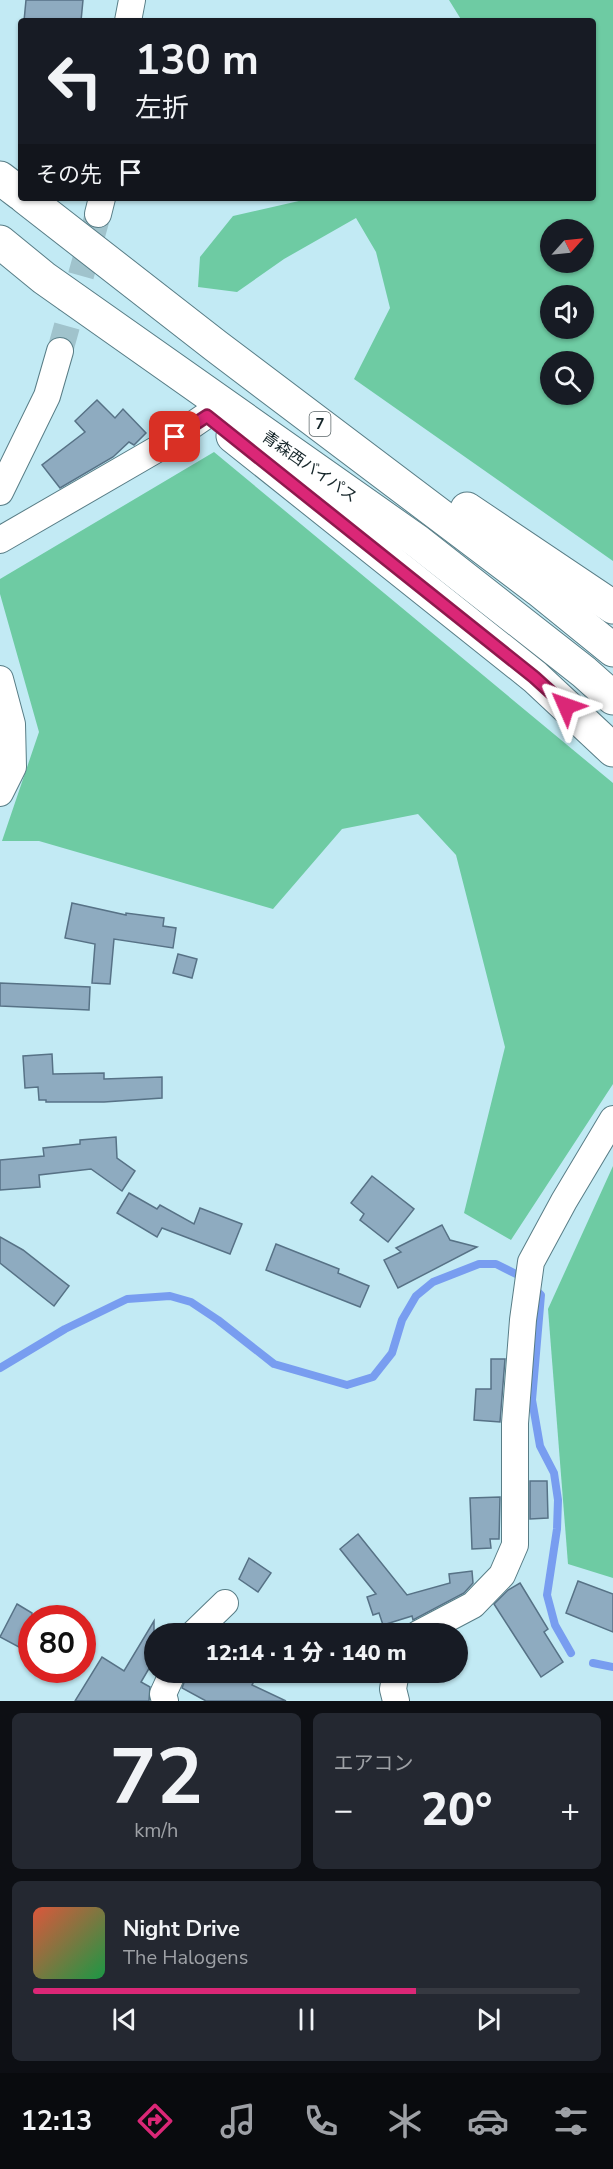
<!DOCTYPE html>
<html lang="ja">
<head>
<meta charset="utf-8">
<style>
  body { margin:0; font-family:"Nunito Sans","Noto Sans JP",sans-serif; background:#242831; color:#f1f3f6; height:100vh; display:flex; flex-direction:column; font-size:22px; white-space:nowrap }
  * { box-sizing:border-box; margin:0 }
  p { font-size:20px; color:#9ea1a6 }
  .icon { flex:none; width:33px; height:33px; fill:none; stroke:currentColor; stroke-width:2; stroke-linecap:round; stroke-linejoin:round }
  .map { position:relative; height:1701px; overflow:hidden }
  .sheet { display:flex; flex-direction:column; gap:12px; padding:12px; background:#0d0f14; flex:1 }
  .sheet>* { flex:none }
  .guide { position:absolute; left:18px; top:18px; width:578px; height:183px; border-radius:6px; box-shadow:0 2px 4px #0004; background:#171b24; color:#f1f3f6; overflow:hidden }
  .needle { width:39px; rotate:63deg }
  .buttons { position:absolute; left:540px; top:219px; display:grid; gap:12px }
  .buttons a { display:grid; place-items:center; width:54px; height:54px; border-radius:50%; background:#171b24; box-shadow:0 2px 4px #0004; font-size:30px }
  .speed { position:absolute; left:18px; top:1605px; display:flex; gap:12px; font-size:30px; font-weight:700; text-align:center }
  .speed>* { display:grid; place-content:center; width:78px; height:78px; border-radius:50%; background:#171b24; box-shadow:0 2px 4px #0004; line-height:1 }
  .speed .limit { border:9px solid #d22; background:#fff; color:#111 }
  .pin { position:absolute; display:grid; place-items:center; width:51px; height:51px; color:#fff; margin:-26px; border-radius:12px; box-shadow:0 3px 9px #0006 }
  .me { position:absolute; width:66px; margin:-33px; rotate:313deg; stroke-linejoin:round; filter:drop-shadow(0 0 4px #0008) }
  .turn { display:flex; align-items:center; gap:21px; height:126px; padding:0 18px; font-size:27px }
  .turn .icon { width:78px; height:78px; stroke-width:2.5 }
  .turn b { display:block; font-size:42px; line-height:51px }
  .then { display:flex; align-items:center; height:57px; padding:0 18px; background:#0003; gap:12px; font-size:22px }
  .big { font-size:45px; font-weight:800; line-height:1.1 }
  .sheet .card { flex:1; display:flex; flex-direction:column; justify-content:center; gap:9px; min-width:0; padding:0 21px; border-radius:9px; background:#242831 }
  .sheet .dial { align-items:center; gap:0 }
  .dial b { font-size:78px; line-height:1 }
  .song { display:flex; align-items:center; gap:18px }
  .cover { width:72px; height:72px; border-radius:9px; background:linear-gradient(135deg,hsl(10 70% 55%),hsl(140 70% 35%)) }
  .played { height:6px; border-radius:3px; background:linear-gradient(90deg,#db2777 70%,#363941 70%) }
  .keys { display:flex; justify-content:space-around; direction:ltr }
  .heat { display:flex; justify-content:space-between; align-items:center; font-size:33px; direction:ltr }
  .sheet .tiles { flex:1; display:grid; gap:12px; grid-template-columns:1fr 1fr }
  .card:last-child { grid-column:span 2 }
  .trip { position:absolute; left:144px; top:1623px; width:324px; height:60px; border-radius:30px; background:#171b24; box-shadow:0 2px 4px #0004; font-weight:800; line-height:60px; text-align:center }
  .tabs { display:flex; height:96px; justify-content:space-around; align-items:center; background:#090b0e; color:#9ea1a6 }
  .tabs .icon { width:42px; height:42px }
  .tabs .on { color:#db2777 }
  .tabs b { font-size:27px; color:#f1f3f6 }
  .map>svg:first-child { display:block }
  .green { fill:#6ecba3; fill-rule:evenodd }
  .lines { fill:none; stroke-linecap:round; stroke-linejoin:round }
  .stream { stroke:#789df0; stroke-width:8 }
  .building { fill:#8eabc0; stroke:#577286; stroke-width:1.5 }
  .minor-tunnel { stroke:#a0c3cc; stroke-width:26; stroke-dasharray:26 13; stroke-linecap:butt }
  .minor-casing { stroke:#587d86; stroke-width:28 }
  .trunk-casing { stroke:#587d86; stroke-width:35 }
  .minor { stroke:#fff; stroke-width:26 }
  .trunk { stroke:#fff; stroke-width:33 }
  .route-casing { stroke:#8e194d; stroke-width:15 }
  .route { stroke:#db2777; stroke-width:10 }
  .labels { text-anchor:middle; stroke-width:5; stroke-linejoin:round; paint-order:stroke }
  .shield { fill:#fff; stroke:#5c676a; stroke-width:1.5 }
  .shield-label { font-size:15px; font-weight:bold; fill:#16262a }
  .street-label { font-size:16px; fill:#16262a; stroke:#fff }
</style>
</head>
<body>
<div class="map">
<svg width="613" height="1701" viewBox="0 0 613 1701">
  <rect width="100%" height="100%" fill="#c2eaf4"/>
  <g class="green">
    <path d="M449,0H613V561L354,379L390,308L376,252L356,218L284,259L237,292L198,287L200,257L233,216L312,198H592V21H462ZM550,230H584V262H550ZM550,296H584V328H550ZM550,362H584V394H550Z"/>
    <path d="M214,452L613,783V1084L511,1240L464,1213L505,1047L456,855L418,814L342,829L273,909L39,841H2L39,732L0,594V579Z"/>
    <path d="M613,1166V1578L568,1564L548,1309Z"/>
  </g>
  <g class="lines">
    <g class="stream">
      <path d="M537,1291L541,1295L532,1400L540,1446L554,1473L558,1500L557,1529L547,1595L555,1625L571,1653"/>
      <path d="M0,1368L65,1329L127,1299L170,1296L191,1302L218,1320L274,1364L347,1385L373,1377L392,1353L402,1320L416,1296L433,1282L479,1264H496L516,1274"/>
      <path d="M593,1663L613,1667"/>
    </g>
  </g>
  <g class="building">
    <path d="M26,0H83L81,21H24Z"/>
    <path d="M97,400L115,418L123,409L146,433L134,445L129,442L113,457L60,488L42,465L85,432L75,421Z"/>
    <path d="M72,903L126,915V913L164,918L163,926L176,928L173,948L114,939L110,984L92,983L95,944L65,938Z"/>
    <path d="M178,954L197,959L192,978L173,973Z"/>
    <path d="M0,983L90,987L89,1010L0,1006Z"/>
    <path d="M52,1054L53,1074L104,1073V1079L162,1077V1098L104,1102H46V1100H39L38,1087L25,1088L23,1056Z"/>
    <path d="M116,1137L117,1158L135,1171L122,1191L91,1169L39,1175L40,1187L0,1190V1160L44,1156L43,1148L80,1144V1140Z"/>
    <path d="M372,1176L414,1209L388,1242L360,1220L364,1214L351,1203Z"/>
    <path d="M129,1193L157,1209L160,1205L194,1224L200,1208L242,1224L230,1254L162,1228L157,1237L117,1213Z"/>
    <path d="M442,1225L450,1240L477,1247L398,1288L384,1260L401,1252L396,1248Z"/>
    <path d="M0,1237L23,1250L69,1286L54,1306L0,1263Z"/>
    <path d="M276,1244L339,1269L338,1273L369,1286L360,1307L266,1270Z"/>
    <path d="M491,1359H505L500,1422L474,1420L476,1389H491Z"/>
    <path d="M530,1481H547L548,1518L530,1519Z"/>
    <path d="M500,1497L499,1539H490L491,1548L472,1549L470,1498Z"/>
    <path d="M358,1534L407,1595L450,1583L449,1574L472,1571L473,1583L464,1593L413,1620L412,1616L383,1625L379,1613L373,1615L367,1597L376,1594L340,1549Z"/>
    <path d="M249,1558L271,1573L258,1592L239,1579Z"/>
    <path d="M578,1581L613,1594V1632L566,1613Z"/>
    <path d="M520,1583L548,1629L544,1632L563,1662L541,1677L494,1604L508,1590Z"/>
    <path d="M17,1604L32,1613V1654L0,1637Z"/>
    <path d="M154,1621V1660L141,1682L150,1687L149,1701H75L102,1657L124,1671Z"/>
    <path d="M188,1672H259L252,1685L286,1701H206L182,1688Z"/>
  </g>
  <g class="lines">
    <path class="minor-tunnel" d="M60,351L98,214"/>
    <defs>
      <g id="minor">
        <path d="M128,21L132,0"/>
        <path d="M98,214L102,198"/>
        <path d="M0,492L47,396L60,351"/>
        <path d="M0,540L159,448L207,415"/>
        <path d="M0,679L12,724L13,767L0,793"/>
        <path d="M193,1634L225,1603"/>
        <path d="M418,1634L473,1605L502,1575L515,1545V1423L523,1320L531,1262L564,1201L613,1119"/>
        <path d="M165,1701L163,1694L173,1672"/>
        <path d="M396,1701L393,1689L396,1672"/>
      </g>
      <g id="trunk">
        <path d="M0,178L21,194"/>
        <path d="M26,198L216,346L539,590L613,650"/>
        <path d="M0,242L44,278L417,541L584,672L613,698"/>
        <path d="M233,436L535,677L613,750"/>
        <path d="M467,509L613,607"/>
      </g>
    </defs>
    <use href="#minor" class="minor-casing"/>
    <use href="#trunk" class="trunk-casing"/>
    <use href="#minor" class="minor"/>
    <use href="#trunk" class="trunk"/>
  </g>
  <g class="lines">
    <defs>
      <path id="route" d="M175,437L207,416L534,677L566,706"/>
    </defs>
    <use href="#route" class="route-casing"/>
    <use href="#route" class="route"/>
  </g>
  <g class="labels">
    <rect class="shield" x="309.5" y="412" width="21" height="24" rx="4.5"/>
    <g class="shield-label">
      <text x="320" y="429">7</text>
    </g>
    <g class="street-label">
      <text transform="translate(310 466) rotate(35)" y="6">青森西バイパス</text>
    </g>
  </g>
</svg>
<div class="buttons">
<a><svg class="needle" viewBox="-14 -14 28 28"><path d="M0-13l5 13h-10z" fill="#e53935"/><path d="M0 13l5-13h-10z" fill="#9ea1a6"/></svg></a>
<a><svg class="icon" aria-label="sound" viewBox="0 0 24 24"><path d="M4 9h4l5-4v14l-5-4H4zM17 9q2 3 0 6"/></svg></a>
<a><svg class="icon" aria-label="search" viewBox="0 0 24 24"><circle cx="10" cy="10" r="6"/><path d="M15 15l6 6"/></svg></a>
</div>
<div class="speed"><div class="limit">80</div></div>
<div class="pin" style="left:175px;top:437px;background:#d93025"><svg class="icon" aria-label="arrive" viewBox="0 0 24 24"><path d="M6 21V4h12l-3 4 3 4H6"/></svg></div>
<svg class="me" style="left:566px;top:706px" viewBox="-20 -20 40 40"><path d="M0-17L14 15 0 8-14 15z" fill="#db2777" stroke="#fff" stroke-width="4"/></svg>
<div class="trip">12:14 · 1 分 · 140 m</div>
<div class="guide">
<div class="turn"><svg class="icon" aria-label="left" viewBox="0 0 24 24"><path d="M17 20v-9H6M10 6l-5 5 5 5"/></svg><div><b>130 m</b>左折</div></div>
<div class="then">その先<svg class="icon" aria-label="arrive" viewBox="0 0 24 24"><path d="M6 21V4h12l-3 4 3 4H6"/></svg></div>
</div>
</div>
<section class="sheet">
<div class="tiles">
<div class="card dial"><b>72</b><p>km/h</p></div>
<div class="card"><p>エアコン</p>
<div class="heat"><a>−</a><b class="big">20°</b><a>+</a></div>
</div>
<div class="card">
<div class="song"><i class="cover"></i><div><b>Night Drive</b><p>The Halogens</p></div></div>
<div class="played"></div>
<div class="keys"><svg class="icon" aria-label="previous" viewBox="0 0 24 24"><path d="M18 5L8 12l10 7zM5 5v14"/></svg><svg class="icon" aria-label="pause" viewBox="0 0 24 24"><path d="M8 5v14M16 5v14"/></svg><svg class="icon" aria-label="next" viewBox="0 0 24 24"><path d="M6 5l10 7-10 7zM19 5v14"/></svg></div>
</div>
</div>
</section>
<nav class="tabs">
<b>12:13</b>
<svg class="icon on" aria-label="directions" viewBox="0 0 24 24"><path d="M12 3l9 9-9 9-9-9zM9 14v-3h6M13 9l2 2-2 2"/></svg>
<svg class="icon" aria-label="music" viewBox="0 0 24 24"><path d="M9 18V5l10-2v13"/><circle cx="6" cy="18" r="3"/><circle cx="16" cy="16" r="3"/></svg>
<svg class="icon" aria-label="phone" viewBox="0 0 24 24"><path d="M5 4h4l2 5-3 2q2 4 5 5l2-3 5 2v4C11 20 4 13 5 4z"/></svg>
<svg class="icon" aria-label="climate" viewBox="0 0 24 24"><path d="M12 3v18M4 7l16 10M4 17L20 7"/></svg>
<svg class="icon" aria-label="car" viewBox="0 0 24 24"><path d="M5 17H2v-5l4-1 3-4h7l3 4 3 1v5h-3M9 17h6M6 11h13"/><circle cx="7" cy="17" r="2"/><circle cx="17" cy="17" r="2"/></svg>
<svg class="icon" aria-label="filters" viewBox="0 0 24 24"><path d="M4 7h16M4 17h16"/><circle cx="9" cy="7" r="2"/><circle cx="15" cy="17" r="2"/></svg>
</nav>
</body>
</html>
